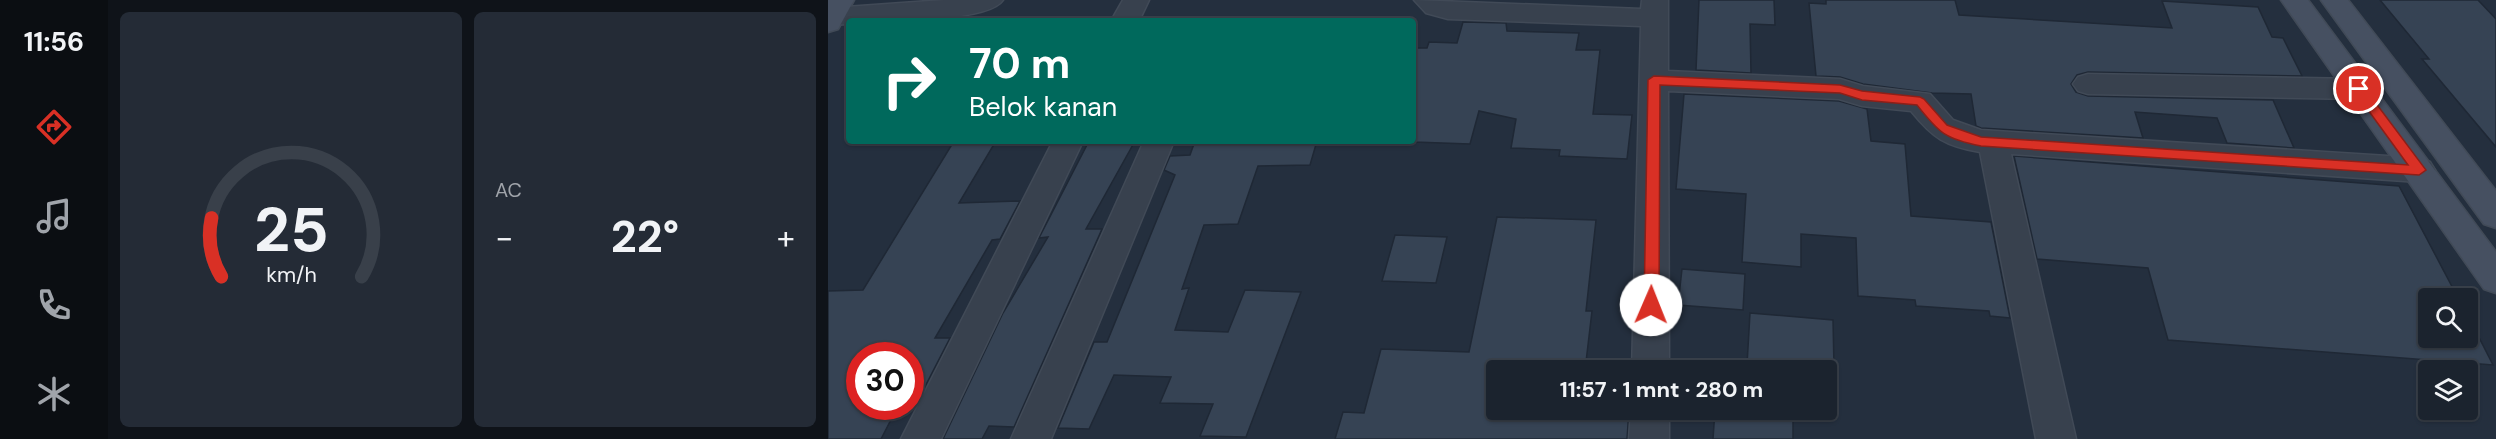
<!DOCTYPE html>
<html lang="id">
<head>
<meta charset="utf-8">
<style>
  body { margin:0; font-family:"DM Sans",sans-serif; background:#242b36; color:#f1f3f6; height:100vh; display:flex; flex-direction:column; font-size:22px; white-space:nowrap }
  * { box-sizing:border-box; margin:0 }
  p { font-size:20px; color:#a0a4aa }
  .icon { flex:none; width:33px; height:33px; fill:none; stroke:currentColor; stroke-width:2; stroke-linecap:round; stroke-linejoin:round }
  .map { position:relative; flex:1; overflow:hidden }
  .panel { display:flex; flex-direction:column; gap:12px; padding:12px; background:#0f1319; width:720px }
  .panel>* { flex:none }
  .guide { position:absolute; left:18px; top:18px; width:570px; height:126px; border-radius:6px; box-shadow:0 2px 4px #0004,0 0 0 2px #39404a; background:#00695c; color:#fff; overflow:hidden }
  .buttons { position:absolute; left:1590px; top:288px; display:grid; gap:12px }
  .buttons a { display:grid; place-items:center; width:60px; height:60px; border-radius:6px; background:#1b232e; box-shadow:0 2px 4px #0004,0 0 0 2px #39404a; font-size:30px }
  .speed { position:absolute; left:18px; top:342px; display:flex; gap:12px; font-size:30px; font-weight:700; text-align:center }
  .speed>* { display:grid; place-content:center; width:78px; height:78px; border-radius:50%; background:#1b232e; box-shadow:0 2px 4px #0004,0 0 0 2px #39404a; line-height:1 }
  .speed .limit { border:9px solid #d22; background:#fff; color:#111 }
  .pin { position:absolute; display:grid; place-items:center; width:51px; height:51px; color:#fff; margin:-26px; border:3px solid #fff; border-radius:50%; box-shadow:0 2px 6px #0007 }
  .me { position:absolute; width:66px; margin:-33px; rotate:1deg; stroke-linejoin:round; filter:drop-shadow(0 0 4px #0008) }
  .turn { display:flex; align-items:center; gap:21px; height:126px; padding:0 24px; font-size:27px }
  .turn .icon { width:78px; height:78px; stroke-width:2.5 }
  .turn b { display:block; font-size:42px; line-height:51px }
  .big { font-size:45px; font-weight:700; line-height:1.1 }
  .panel .widget { flex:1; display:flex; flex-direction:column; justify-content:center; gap:9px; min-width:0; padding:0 21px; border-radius:9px; background:#242b36 }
  .panel .dial { align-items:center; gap:0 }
  .dial svg { height:156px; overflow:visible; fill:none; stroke:#39404a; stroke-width:7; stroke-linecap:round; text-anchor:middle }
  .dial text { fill:#f1f3f6; stroke:none }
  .heat { display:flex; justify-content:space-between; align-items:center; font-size:33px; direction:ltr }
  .panel .tiles { flex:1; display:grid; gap:12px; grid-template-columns:repeat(2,1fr) }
  .trip { position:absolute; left:658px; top:360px; width:351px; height:60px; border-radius:6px; background:#1b232e; box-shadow:0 2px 4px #0004,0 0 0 2px #39404a; font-weight:700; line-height:60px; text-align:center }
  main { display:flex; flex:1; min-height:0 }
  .tab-bar { display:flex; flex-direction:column; width:108px; justify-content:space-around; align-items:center; background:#0b0e12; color:#a0a4aa }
  .tab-bar .icon { width:42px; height:42px }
  .tab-bar .current { color:#d93025 }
  .tab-bar b { font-size:27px; color:#f1f3f6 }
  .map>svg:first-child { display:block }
  .building { fill:#364354; stroke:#1f2835; stroke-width:1.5 }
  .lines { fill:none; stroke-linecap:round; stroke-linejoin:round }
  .street-casing { stroke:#414a57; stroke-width:3 }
  .secondary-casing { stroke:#414a57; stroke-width:3 }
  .street { fill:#38414e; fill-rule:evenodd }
  .secondary { fill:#465061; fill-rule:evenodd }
  .route { fill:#d93025; stroke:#8d1f18; stroke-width:1.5 }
</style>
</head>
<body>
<main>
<nav class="tab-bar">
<b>11:56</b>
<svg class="icon current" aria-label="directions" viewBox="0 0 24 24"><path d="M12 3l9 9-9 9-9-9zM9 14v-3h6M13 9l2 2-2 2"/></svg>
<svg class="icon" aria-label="music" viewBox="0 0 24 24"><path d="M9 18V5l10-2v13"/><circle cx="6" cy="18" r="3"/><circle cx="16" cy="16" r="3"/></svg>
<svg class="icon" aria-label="phone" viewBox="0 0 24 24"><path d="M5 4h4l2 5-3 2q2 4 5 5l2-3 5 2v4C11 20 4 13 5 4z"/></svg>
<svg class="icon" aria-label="climate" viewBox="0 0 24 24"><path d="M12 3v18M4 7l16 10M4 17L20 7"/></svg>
</nav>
<section class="panel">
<div class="tiles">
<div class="widget dial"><svg viewBox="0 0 100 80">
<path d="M14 69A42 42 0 1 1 86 69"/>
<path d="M14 69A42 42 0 0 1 9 39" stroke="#d93025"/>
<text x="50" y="56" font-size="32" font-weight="700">25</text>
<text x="50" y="72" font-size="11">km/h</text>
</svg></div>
<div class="widget"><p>AC</p>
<div class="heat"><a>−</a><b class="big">22°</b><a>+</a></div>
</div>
</div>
</section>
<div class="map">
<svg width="1668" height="439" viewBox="0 0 1668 439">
  <rect width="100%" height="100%" fill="#242f3e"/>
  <g class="building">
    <path d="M871,0H946L947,25L922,24L923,73L868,70Z"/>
    <path d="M998,0H1127L1131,15L1344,28L1334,1L1430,7L1444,37L1455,38L1474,76L1260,72L1249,75L1243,84L1248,92L1260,96L1445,100L1466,148L1399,143L1389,118L1307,112L1315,138L1153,128L1148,126L1143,94L1104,93L1035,84L1012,77L988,76L981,3L998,4Z"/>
    <path d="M1552,0H1650L1668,19V147L1594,59H1601Z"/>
    <path d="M635,22L678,23L679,31L751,33L748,50H772L765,114L804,115L799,159L731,156L732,150L683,148L688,119L651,111L642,144L586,142L585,48H599L601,42L629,43Z"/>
    <path d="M856,94L1011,101L1039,109L1043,141L1077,144L1083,216L1163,222L1182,318L1162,316L1161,311L1088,306L1087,300L1030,296L1028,238L973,234V267L914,262L918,194L848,189Z"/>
    <path d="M126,141H168L131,203L192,201L172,239L164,240L107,338H122L89,402H82V356H32V406H70L53,439H0V291L35,290Z"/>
    <path d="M261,141H307L258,229H274L186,427L161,426L154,439H115L175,313L220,237L211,238Z"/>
    <path d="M367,141H489L482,165L430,166L410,224L376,225L354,289L361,288L347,330L400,332L417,290L473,292L418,437L372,436L385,404L332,403L343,377L286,375L261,429L230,428L266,342H279L347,175L336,170L342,156L362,155Z"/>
    <path d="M1186,156L1571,186L1630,298H1600V338H1640V316L1665,365L1340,340L1320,268L1209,259Z"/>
    <path d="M669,217L768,220L758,311H764L758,362H764V367L802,368V370H669V410H801L799,439H507L515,412L536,413L553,349L641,352Z"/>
    <path d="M567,235L619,237L608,283L554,281Z"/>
    <path d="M854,269L917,274L915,310L850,305Z"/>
    <path d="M922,313L1005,320L1006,367L976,365V370H890V362L919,365Z"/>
    <path d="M887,410H976V421L965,420V439H885Z"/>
  </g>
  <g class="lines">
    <defs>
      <g id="street">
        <path d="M116,0H175C160,23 50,21 21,21V24L0,25V9L4,8Z"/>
        <path d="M295,0H321L311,21H283Z"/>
        <path d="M586,0L813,9L814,0H840V71L1012,79L1035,86L1102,94L1125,120L1153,130L1591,158L1602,162L1607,170L1602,178L1591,182L1183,154L1248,439H1208L1152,152C1117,146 1105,138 1083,111L1034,106L1011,99L840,91L841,370H804L813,26L620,19L598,13Z"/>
        <path d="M1260,74L1531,79L1541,82L1546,89L1541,96L1531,99L1260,94L1250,91L1245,84L1250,77Z"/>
        <path d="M225,141H255L113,439H73Z"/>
        <path d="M316,141H346L223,439H183Z"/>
        <path d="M803,410H841V439H801Z"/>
      </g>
      <g id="secondary">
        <path d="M0,0H26L10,29L0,32Z"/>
        <path d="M1453,0H1480L1668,252V293L1656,289Z"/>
        <path d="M1493,0H1520L1668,191V228L1656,224Z"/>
      </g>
    </defs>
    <use href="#street" class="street-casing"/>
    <use href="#secondary" class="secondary-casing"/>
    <use href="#street" class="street"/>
    <use href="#secondary" class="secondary"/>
  </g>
  <path class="route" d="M826,76L1012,85L1034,91L1092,97L1096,99L1119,125L1153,137L1580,165L1527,92L1525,89L1531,85L1535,86L1598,170L1591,175L1153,146C1117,139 1111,133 1089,105L1034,100L1012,93L832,85L831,305L823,311L816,305L820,80Z"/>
</svg>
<div class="buttons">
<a><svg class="icon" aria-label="search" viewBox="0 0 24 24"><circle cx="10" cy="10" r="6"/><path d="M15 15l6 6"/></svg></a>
<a><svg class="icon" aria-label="layers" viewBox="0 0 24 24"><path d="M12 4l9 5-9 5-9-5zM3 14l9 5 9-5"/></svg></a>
</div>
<div class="speed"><div class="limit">30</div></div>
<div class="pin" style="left:1531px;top:89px;background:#d93025"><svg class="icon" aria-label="arrive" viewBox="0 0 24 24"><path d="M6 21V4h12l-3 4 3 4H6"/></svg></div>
<svg class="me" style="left:823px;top:305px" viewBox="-20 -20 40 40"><circle r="19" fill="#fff"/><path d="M0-13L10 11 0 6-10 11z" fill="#d93025"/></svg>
<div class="trip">11:57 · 1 mnt · 280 m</div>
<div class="guide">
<div class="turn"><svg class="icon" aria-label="right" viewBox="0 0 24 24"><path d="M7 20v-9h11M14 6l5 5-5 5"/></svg><div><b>70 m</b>Belok kanan</div></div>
</div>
</div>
</main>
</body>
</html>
